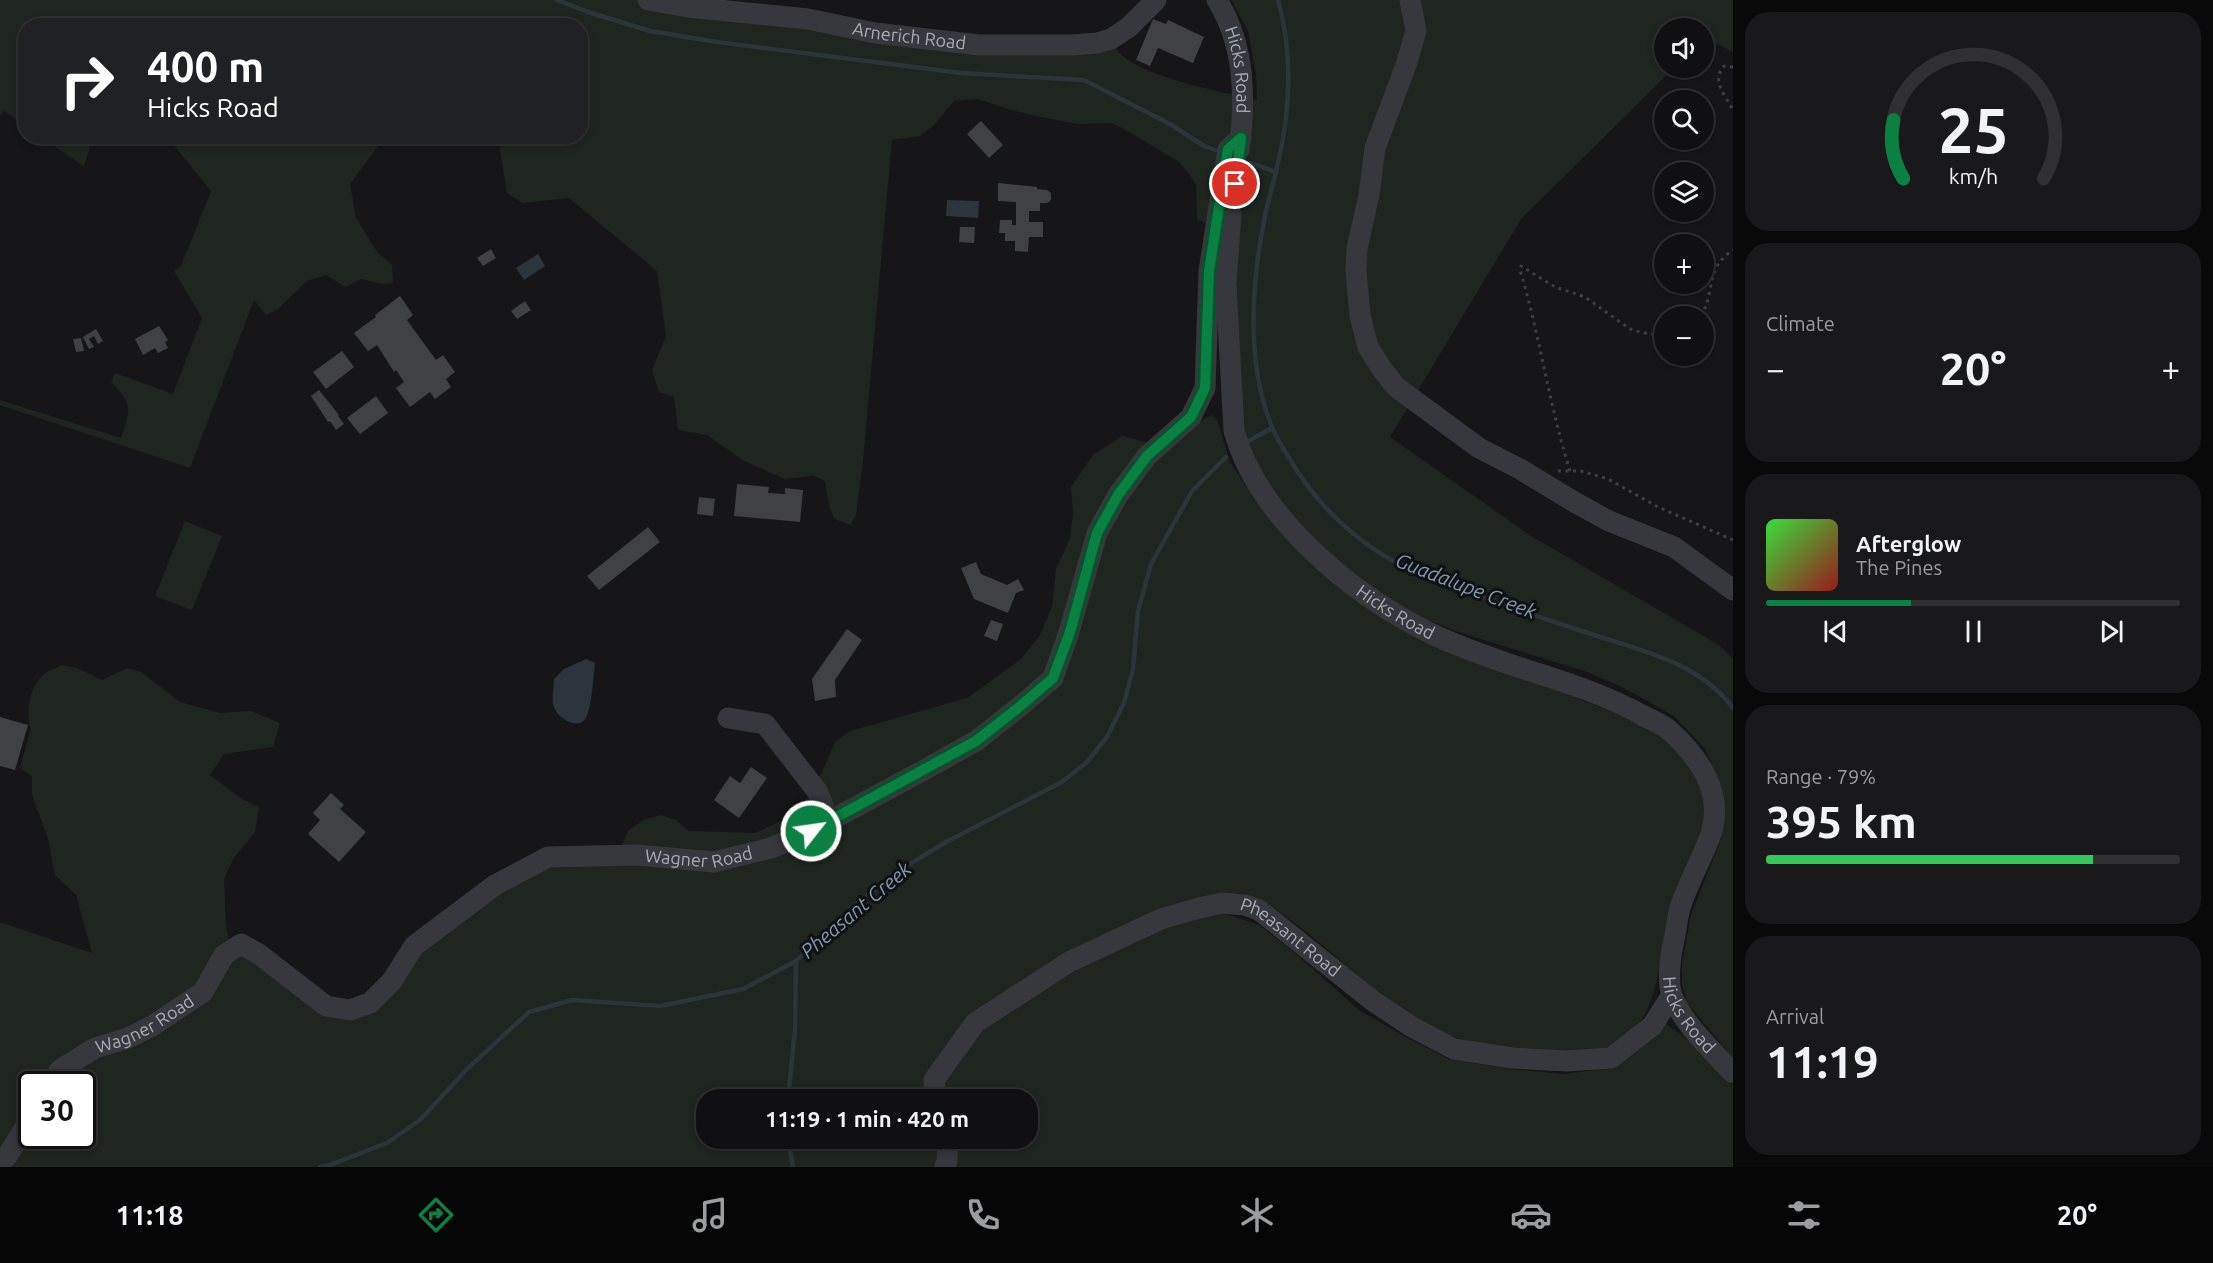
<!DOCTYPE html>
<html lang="en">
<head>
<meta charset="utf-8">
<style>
  body { margin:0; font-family:Ubuntu,sans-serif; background:#19191b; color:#f1f3f6; height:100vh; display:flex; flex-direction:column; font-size:22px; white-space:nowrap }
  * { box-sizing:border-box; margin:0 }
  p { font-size:20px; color:#9c9d9f }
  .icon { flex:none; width:33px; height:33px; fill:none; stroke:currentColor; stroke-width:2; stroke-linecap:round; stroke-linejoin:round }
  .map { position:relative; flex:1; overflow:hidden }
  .details { display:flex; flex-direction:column; gap:12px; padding:12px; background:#09090a; width:480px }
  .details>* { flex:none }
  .banner { position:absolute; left:18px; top:18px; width:570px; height:126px; border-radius:24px; box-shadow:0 3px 9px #0003,0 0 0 2px #303032; background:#202124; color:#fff; overflow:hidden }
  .buttons { position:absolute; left:1654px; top:18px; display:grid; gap:12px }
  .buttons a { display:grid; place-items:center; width:60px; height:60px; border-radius:50%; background:#101012; box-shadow:0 3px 9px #0003,0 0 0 2px #303032; font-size:30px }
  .speed { position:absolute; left:18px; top:1071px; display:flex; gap:12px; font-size:30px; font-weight:700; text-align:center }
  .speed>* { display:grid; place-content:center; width:78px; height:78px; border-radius:50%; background:#101012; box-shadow:0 3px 9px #0003,0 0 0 2px #303032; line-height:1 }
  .speed .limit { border:3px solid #111; border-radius:9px; background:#fff; color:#111 }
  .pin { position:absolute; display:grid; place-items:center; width:51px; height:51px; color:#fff; margin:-26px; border:3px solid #fff; border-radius:50%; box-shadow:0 2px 6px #0007 }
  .me { position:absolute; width:66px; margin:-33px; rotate:60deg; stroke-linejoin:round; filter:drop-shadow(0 0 4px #0008) }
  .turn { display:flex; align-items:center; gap:21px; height:126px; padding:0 30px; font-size:27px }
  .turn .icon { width:78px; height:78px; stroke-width:2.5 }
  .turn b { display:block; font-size:42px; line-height:51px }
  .big { font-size:45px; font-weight:600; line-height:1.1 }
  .details .card { flex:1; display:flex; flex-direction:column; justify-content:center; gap:9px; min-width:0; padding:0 21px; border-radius:24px; background:#19191b }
  .details .dial { align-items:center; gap:0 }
  .dial svg { height:156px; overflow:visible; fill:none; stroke:#303032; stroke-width:7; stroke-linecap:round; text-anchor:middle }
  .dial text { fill:#f1f3f6; stroke:none }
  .song { display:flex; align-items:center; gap:18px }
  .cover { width:72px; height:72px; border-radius:9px; background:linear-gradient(135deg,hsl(120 70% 55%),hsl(0 70% 35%)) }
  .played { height:6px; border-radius:3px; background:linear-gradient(90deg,#0b8043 35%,#303032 35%) }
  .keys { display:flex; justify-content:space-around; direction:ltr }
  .heat { display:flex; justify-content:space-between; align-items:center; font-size:33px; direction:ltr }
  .charge { height:9px; border-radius:4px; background:linear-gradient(90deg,#34c759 79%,#303032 0) }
  .trip { position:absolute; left:696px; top:1089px; width:342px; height:60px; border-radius:24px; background:#101012; box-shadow:0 3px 9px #0003,0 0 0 2px #303032; font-weight:600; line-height:60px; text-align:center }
  .tab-bar { display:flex; height:96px; justify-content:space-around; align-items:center; background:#060607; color:#9c9d9f }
  .tab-bar .icon { width:42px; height:42px }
  .tab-bar .on { color:#0b8043 }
  .tab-bar b { font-size:27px; color:#f1f3f6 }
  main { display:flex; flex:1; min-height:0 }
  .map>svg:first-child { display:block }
  .green { fill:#1e261f; fill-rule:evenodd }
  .water { fill:#2c353c }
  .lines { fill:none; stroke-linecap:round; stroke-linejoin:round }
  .stream { stroke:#2c353c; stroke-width:4.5 }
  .building { fill:#404145 }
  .path { stroke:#3d3f44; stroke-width:3; stroke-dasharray:3 4.5; stroke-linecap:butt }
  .minor { stroke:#37383d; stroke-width:21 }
  .route-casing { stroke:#07532c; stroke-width:15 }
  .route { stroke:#0b8043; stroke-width:10 }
  .labels { text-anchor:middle; stroke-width:6; stroke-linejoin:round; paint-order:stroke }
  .street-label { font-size:18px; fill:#a8adb8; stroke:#111113 }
  .water-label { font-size:20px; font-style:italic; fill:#7f9bb3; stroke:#111113 }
</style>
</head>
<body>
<main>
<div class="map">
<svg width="1733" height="1167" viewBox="0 0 1733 1167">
  <rect width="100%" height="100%" fill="#161618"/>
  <g class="green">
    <path d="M0,0H648L875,33L1111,39C1113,43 1115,48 1118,51C1139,77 1223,92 1257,100L1256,74L1248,31L1231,0H1733V52L1704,38V28H1665V68H1674L1521,219L1390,437L1531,536L1719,645L1733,659V1058L1687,1003L1682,984V963L1691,915L1721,839L1725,813L1719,780L1705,749L1674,716L1624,688L1587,672L1455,631L1401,609L1345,575L1287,512L1246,448L1235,333L1238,241L1197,219L1196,185L1187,171L1179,162L1124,129L1111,123L1077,124L1041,117L1011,110L978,99L954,101L935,124L920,136L892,140L863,461L856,515L850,525L834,519L829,506L825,481L814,476L785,479L744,461L707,435L678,430L674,397L659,392L652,370L666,336L657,271L569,198L523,203L507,193L499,143L490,137L580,136V26H26L25,125L4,111L0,116Z"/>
    <path d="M41,137H93L84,166Z"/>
    <path d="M167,137H374L379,145L350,184L356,218L377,252L392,265L393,283L383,284L361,279L346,287L326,275L307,281L277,310L266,315L254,300L190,468L0,405V400L121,438C131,409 133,404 111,382L115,373L173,394L202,318L174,271L181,266L211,191Z"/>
    <path d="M1212,415L1217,420L1230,462L1262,509L1311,564L1365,607L1395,625L1642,724C1666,739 1678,748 1694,773C1696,776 1700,780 1702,784C1704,790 1707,814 1706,820C1704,834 1687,864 1680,878C1661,921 1666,973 1645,1014C1635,1033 1608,1051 1587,1054C1556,1058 1463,1044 1435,1030C1421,1023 1406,1013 1393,1004C1364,984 1265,886 1235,894C1227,896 1205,913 1197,918L1223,913L1259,925L1296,954L1359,1010L1402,1035L1449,1059L1510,1069L1563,1074L1614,1068L1666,1024L1690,1041L1733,1086V1167H0V922L92,953L76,895L55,875L48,839L32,795V776L20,768L31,728C25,714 30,689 40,678C45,672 55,669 61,665L77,668L102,680L127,668L141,672L180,702L220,713L251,711L280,723L273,747L224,754L210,775L242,799L259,807L255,832L233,859L224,879L226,925L229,939L240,951L340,1017L499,890L549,863L613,862L629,830L643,820L661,815L676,820L689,831L755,833L798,813L821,774L835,742L850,731L967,698L1020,660L1040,635L1052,607L1056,569L1070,538L1073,514L1071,487L1093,455L1122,436L1166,447L1199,422ZM32,1084H82V1136H32ZM706,1100H1028V1138H706Z"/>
    <path d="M185,521L222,536L192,610L155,596Z"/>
  </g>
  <g class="water">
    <path d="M947,200L979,201L978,218L946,216Z"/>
    <path d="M538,254L545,266L524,280L516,268Z"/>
    <path d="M586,659L595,663C594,674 591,710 586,718C578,731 557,718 554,707C551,699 554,687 554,679L564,669Z"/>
  </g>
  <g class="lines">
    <g class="stream">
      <path d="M557,0L588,12L650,31L717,42L961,73L1084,80L1170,124L1204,146L1221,152"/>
      <path d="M1278,0C1294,57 1290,116 1276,172C1272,189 1267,204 1264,221C1251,288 1246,363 1272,427C1276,438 1283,448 1289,458C1313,499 1348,535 1390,559C1416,574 1444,583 1472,593C1510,607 1547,620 1585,632C1638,650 1698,661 1733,708"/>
      <path d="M1251,163L1276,172"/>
      <path d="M1245,443L1272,428"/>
      <path d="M788,1100L795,1029L796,961"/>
      <path d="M788,1138L793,1167"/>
      <path d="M320,1167L330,1165L387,1143L420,1120L468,1068L529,1012L572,1000L660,1006L743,989L796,961L849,910L895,873L946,842L1062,782L1087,762L1107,737L1124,703L1133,669L1138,611L1151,564L1192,491L1226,457"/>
    </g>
  </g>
  <g class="building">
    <path d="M1153,19L1166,24L1168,20L1204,37L1193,63L1158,48L1150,66L1136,60Z"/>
    <path d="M981,121L1003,145L989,158L967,134Z"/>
    <path d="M998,183L1037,187V189L1047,190L1051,193V200L1047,203H1040V211H1029V222H1043V237H1029L1028,252L1015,251V241H1005V233H999L1000,220H1012V225H1016V202L998,201Z"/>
    <path d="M960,227H975L974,243L959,242Z"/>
    <path d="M491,249L496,258L483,266L477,258Z"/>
    <path d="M400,296L413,315L407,320L436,360L443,355L455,372L446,379L451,387L435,399L430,392L410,407L396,388L404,382L396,370L394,372L377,345L368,351L354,333L376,317L375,315Z"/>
    <path d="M525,301L531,310L517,319L511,311Z"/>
    <path d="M159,326L168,340L165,342L168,348L158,353L155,348L143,355L135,339Z"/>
    <path d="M96,329L103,341L98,344L94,336L89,339L94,347L89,349L83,337Z"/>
    <path d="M81,338L84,351L76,352L73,339Z"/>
    <path d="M342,351L354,367L326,389L313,372Z"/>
    <path d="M319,390L339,415L338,416L344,424L336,430L330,421L328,422L311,396Z"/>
    <path d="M376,396L388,413L360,434L347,418Z"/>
    <path d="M737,484L769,487L768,493L785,494V488L803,490L800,522L734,516Z"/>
    <path d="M699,497L715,499L713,516L697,514Z"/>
    <path d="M648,527L660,542L599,590L587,576Z"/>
    <path d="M976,562L981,574L1007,585L1018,579L1024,590L1016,593L1008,613L974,599L961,568Z"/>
    <path d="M991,620L1003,624L997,641L984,636Z"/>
    <path d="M847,629L862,640L835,680L836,697L815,701L812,679Z"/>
    <path d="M0,717L28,725L15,770L0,766Z"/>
    <path d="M751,767L767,778L739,818L714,800L730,776L740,783Z"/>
    <path d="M331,793L344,805L340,809L366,832L339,862L308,834L320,820L313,813Z"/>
  </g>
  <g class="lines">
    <g class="path">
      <path d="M1733,67L1724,66C1711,81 1725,95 1733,110"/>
      <path d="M1701,316C1716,291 1704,269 1733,250"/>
      <path d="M1558,471H1581L1608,479L1658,507L1733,540"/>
      <path d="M1570,471C1549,405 1540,336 1520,270L1521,266L1555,287L1585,297L1630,329L1643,333L1665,335"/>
    </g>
    <g class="minor">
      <path id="s1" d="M648,0L688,7L808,19L875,33L979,45H1072L1097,43L1111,39L1129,27L1156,0"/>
      <path id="s2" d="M1217,0C1245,45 1246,99 1239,150"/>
      <path d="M1410,0L1416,31L1406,65L1375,148L1369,195L1357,248L1356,271L1360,315L1368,347L1382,369L1396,387L1479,448L1520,469L1576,503L1609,521L1674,547L1733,590"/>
      <path id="s3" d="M1231,214L1226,284L1234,431C1258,517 1350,593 1428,632C1456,646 1486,656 1515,666C1559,680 1602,693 1642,715C1651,720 1663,724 1670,731C1699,757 1724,793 1711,834C1702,859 1688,882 1680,908C1677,919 1676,932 1673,944C1670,960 1667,981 1672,996C1684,1025 1712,1050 1733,1073"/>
      <path d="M728,718L765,724L817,791L829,820"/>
      <path id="s4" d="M50,1084L60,1070L95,1048L128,1038L152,1026L203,992L224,955L241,944L259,954L326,1006L350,1010L370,1003L392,981L414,946L495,885L548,857L637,855L714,862L771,848L811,831L924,770L976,741L1018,708L1053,678L1069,632L1097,533L1118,495L1147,456L1191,417L1205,388L1209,271L1228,149L1241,138"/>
      <path id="s5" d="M936,1100L934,1080L975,1023L1069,962L1161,919L1199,908L1222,903L1245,905L1259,910L1373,1001L1412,1027L1454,1049L1512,1058L1567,1061L1611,1058L1652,1026L1672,995"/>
      <path d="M0,1163L7,1156L32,1117"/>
      <path d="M945,1167L947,1161L948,1138"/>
    </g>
  </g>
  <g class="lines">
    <defs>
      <path id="route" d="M811,831L976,741L1018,708L1053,678L1070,632L1097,533L1118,495L1147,456L1191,417L1205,388L1209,271L1228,149L1241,138L1235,184"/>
    </defs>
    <use href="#route" class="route-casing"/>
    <use href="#route" class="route"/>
  </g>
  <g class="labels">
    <g class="street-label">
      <text dy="6" stroke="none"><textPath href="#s1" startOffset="264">Arnerich Road</textPath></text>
      <text dy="6" stroke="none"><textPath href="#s2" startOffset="74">Hicks Road</textPath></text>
      <text dy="6" stroke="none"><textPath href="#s3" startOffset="466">Hicks Road</textPath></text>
      <text dy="6" stroke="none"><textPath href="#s4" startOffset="780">Wagner Road</textPath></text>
      <text dy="6" stroke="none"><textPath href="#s5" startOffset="446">Pheasant Road</textPath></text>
      <text dy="6" stroke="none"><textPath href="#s3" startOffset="1077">Hicks Road</textPath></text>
      <text dy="6" stroke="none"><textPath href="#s4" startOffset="114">Wagner Road</textPath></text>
    </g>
    <g class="water-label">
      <text transform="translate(1466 586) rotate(21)" y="7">Guadalupe Creek</text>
      <text transform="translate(856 910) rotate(-40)" y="7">Pheasant Creek</text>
    </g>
  </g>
</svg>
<div class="buttons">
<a><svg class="icon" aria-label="sound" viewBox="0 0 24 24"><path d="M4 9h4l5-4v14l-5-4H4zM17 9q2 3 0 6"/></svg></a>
<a><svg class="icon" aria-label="search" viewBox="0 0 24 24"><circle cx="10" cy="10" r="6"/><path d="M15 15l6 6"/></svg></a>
<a><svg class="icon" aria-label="layers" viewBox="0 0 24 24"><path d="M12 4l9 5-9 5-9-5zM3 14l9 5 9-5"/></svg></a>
<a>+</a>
<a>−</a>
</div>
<div class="speed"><div class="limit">30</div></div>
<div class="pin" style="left:1235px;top:184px;background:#d93025"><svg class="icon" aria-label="arrive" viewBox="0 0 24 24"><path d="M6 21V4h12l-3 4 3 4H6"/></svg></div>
<svg class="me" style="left:811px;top:831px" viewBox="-20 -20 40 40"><circle r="17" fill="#0b8043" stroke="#fff" stroke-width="3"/><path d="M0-11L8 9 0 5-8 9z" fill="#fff"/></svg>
<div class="trip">11:19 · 1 min · 420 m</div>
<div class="banner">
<div class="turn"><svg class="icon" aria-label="right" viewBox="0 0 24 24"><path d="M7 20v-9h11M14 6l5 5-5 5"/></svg><div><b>400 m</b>Hicks Road</div></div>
</div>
</div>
<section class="details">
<div class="card dial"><svg viewBox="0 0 100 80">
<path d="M14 69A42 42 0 1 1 86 69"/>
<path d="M14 69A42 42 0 0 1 9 39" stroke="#0b8043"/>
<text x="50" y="56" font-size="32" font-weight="700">25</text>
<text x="50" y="72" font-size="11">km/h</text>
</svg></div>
<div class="card"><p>Climate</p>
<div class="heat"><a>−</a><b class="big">20°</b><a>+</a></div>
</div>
<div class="card">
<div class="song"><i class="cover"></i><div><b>Afterglow</b><p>The Pines</p></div></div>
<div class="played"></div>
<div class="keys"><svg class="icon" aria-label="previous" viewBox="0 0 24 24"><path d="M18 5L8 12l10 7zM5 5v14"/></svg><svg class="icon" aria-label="pause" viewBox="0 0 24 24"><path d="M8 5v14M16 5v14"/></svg><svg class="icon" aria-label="next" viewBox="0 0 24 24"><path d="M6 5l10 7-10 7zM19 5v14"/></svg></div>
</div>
<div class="card"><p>Range · 79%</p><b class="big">395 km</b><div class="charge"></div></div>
<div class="card"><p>Arrival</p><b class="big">11:19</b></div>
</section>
</main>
<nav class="tab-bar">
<b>11:18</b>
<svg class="icon on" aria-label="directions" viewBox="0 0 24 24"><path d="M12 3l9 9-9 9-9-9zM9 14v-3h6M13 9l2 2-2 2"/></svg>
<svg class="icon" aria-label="music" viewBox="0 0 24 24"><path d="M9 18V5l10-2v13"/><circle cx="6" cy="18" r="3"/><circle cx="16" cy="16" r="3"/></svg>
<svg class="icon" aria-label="phone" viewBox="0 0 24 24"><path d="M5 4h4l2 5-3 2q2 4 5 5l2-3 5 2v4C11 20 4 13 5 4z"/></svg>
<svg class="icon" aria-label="climate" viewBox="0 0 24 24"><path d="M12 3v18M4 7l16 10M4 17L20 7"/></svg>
<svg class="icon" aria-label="car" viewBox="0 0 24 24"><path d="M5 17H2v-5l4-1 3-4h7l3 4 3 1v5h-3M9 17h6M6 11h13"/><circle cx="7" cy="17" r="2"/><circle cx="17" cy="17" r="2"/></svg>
<svg class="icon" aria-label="filters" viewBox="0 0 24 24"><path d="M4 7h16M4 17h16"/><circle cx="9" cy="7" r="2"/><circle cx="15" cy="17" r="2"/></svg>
<b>20°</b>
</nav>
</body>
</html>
